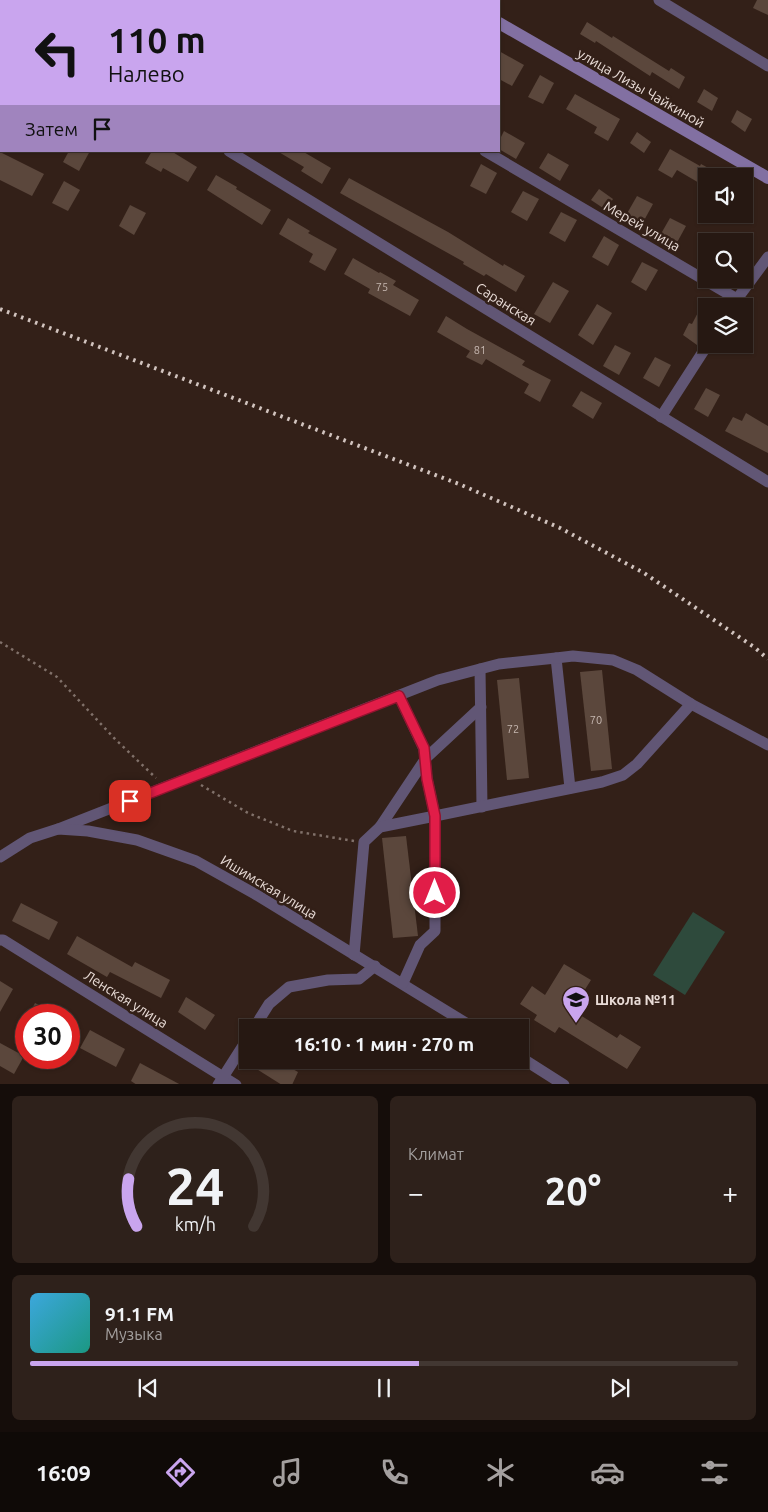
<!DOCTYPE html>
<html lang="ru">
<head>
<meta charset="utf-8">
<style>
  body { margin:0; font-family:Ubuntu,sans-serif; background:#2e211b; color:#f1f3f6; height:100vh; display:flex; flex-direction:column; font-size:19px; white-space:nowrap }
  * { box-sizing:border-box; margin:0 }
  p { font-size:16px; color:#a4a09f }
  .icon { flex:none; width:28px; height:28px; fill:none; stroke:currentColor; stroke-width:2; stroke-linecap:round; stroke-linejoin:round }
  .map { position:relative; height:1084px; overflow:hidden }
  .drawer { display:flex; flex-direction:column; gap:12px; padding:12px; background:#150d0a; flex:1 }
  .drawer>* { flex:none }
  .guide { position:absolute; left:0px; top:0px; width:500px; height:152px; box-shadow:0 1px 4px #0004,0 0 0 1px #423732; background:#c9a5ee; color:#111; overflow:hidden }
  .controls { position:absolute; left:698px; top:168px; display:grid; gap:10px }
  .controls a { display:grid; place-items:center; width:55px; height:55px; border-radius:0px; background:#261812; box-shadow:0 1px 4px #0004,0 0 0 1px #423732; font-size:25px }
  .speed { position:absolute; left:15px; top:1004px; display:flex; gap:10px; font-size:25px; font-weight:700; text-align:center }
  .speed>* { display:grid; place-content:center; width:65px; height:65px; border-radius:50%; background:#261812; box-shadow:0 1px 4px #0004,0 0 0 1px #423732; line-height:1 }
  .speed .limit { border:8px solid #d22; background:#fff; color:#111 }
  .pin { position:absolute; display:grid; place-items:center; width:42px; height:42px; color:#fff; margin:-21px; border-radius:10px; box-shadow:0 2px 8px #0006 }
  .me { position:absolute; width:55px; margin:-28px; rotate:0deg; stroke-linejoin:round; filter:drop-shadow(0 0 4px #0008) }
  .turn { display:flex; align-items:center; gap:18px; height:105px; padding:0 25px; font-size:22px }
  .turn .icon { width:65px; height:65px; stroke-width:2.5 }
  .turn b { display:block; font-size:35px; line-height:42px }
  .then { display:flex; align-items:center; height:48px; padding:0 25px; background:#0003; gap:10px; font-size:19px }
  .big { font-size:38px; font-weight:700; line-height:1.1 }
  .drawer .widget { flex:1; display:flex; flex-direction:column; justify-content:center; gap:8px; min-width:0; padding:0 18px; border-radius:8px; background:#2e211b }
  .drawer .dial { align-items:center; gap:0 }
  .dial svg { height:130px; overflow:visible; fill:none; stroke:#423732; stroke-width:7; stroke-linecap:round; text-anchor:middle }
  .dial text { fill:#f1f3f6; stroke:none }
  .song { display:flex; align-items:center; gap:15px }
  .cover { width:60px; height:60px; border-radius:8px; background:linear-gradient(135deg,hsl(200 70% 55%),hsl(170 70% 35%)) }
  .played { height:5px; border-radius:2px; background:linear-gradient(90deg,#c9a5ee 55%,#423732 55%) }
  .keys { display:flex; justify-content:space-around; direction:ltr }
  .heat { display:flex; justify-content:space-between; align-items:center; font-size:28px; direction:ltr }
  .drawer .tiles { flex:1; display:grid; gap:12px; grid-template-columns:1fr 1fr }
  .widget:last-child { grid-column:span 2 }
  .trip { position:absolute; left:239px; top:1019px; width:290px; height:50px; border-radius:0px; background:#261812; box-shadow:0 1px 4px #0004,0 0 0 1px #423732; font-weight:700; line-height:50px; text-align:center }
  .tabs { display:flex; height:80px; justify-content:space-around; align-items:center; background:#0f0a07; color:#a4a09f }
  .tabs .icon { width:35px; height:35px }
  .tabs .current { color:#c9a5ee }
  .tabs b { font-size:22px; color:#f1f3f6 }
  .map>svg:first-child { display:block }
  .green { fill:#2e4a3c }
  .building { fill:#5b473c }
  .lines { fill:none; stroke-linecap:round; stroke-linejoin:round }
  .path { stroke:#81716a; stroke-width:2.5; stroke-dasharray:2.5 4; stroke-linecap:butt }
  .street { stroke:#615675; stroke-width:11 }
  .secondary { stroke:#8270a2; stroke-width:12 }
  .rail { stroke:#d1c3be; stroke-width:4; stroke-dasharray:2.5 5; stroke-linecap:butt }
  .route-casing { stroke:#92132f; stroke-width:12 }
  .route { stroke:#e11d48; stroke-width:9 }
  .labels { text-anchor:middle; stroke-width:5; stroke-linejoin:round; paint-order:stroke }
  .number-label { font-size:11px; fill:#c6b7b0 }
  .street-label { font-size:14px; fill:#e9dcd7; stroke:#332018 }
  .poi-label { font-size:14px; font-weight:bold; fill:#e9dcd7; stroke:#332018; text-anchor:start }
</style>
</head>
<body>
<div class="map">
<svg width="768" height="1085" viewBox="0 0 768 1085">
  <rect width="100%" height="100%" fill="#332018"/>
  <path class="green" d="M693,912L725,932L685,995L653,975Z"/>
  <g class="building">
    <path d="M757,0H768V15L753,8Z"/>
    <path d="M587,22L612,38L613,36L669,71L671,68L685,77L679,89L652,72L650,76L596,41L595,43L580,34Z"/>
    <path d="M499,51L524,65L512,86L499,79Z"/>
    <path d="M540,75L554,83L543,104L528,97Z"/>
    <path d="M704,89L718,98L712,111L697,102Z"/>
    <path d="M575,94L620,119L608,141L594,133L597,127L566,109Z"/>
    <path d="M737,110L752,119L745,132L731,122Z"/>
    <path d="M504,131L525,143L516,159L499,149V141Z"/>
    <path d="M637,132L651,142L644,153L630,143Z"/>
    <path d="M670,149L700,166L701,164L723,176H706V187L677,170L672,178L658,170Z"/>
    <path d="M69,151H90L79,171L63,162Z"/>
    <path d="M152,151H171L197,167L188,182L163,168L161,172L145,163Z"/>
    <path d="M277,151H302L331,168L322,184L301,171L304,167Z"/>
    <path d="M0,152L44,174L32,196L0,180Z"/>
    <path d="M548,153L569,165L560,181L539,168Z"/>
    <path d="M481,164L497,173L486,194L470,186Z"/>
    <path d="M216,175L237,187L236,189L271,210L262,225L207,190Z"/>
    <path d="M349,178L448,232L503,266L504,264L525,276L516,292L486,274L484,276L463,264L464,262L340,193Z"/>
    <path d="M64,181L80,190L68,211L52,203Z"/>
    <path d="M599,189L613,199L606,210L591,200Z"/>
    <path d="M523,191L539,199L527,221L511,212Z"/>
    <path d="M637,196L653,204L641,226L625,217Z"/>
    <path d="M130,205L146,213L134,235L119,226Z"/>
    <path d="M561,212L577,220L565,242L549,233Z"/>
    <path d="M288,218L310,231L308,233L337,249L325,271L309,262L313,254L279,234Z"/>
    <path d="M670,218L686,226L674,248L658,239Z"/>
    <path d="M604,236L619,245L608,266L592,257Z"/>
    <path d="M353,258L379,273L380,272L396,281L393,285L419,300L410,316L368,293L370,289L344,274Z"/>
    <path d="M642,262L658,270L646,291L631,282Z"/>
    <path d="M553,282L569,291L550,323L534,314Z"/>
    <path d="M706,297V326L697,345L683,335L689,323L692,324Z"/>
    <path d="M597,304L612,313L593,345L578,335Z"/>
    <path d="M446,316L467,329L525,361L522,365L551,380L540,402L524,393L529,384L486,359L482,365L466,357L470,351L437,332Z"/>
    <path d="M615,345L631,353L619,375L603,366Z"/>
    <path d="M655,357L671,365L659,387L643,378Z"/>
    <path d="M706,388L720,395L708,417L694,409Z"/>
    <path d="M581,391L602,403L593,419L572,406Z"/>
    <path d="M746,413L768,426V453L725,431L733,417L742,421Z"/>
    <path d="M602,670L612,769L591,771L580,672Z"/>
    <path d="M519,678L529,778L507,780L497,680Z"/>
    <path d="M406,836L418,936L393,938L382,838Z"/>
    <path d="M21,903L58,922L49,940L12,921Z"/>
    <path d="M77,936L132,967L135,962L170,980L161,998L110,972L107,977L67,954Z"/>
    <path d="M564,964L591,980L572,1010L617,1038L620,1034L641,1047L627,1069L559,1027L555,1033L534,1020L537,1015L520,1004L532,986L545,995Z"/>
    <path d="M0,981L13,989L0,1012Z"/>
    <path d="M186,997L215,1015L205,1030L178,1012Z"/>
    <path d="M35,1003L58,1015H29Z"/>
    <path d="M90,1030L125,1049L116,1067L80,1048Z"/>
    <path d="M0,1043L24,1056L14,1074L0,1066Z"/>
    <path d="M259,1060H277L298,1072L292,1085H282L255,1068Z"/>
    <path d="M140,1063L181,1085H137L131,1081Z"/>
  </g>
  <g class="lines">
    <g class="path">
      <path d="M0,642L57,677L114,738L156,778"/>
      <path d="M201,785L248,813L293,831L354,841"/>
    </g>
    <g class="street">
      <path d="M228,0L230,1"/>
      <path d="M659,0L768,66"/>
      <path d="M43,1L44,0"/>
      <path d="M0,11H1"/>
      <path d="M0,69L1,67"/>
      <path d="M229,151L768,482"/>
      <path d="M485,151L737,299L768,257"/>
      <path d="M661,417L708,344"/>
      <path d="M556,658L570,788"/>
      <path d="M480,669L482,807"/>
      <path d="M380,827L426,758L481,707"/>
      <path d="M58,829L438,680L499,664L556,658L573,656L613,660L637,670L691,704L768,745"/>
      <path d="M0,857L30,838L58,829L88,831L137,840L196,861L255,894L474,1028"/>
      <path d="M0,940H3L236,1085"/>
      <path d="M354,955L364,842L380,827L435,816L427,779L424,749L399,696"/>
      <path d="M403,983L420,945L435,931V816L602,782L623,775L637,764L691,704"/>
      <path d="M254,1028L269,1004L289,987L328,980L359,979L375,966"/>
      <path d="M520,1057L564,1085"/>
      <path d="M218,1085L248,1038"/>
    </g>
    <g class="secondary">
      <path d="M459,0L461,1"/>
      <path d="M499,23L768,178"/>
    </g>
    <path class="rail" d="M0,309L459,484L560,528L644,573L754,647L768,659"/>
  </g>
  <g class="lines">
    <defs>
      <path id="route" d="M130,801L399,696L424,748L427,779L435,816V893"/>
    </defs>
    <use href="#route" class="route-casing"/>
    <use href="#route" class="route"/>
  </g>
  <defs>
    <symbol id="school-pin" viewBox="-11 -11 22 30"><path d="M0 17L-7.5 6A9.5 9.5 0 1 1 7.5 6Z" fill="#c9a5ee" stroke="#332018"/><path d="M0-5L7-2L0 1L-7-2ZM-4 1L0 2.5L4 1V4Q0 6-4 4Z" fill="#111"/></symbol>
  </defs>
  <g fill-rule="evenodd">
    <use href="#school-pin" x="560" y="984" width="32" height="43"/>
  </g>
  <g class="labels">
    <g class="number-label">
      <text x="382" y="291">75</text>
      <text x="480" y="354">81</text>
      <text x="596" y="724">70</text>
      <text x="513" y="733">72</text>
    </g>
    <g class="street-label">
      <text transform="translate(641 88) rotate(30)" y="5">улица Лизы Чайкиной</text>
      <text transform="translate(642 226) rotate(30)" y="5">Мерей улица</text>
      <text transform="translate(506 304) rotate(32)" y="5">Саранская</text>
      <text transform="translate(269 887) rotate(31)" y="5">Ишимская улица</text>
      <text transform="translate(126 999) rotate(32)" y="5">Ленская улица</text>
    </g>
    <g class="poi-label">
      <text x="595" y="1005">Школа №11</text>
    </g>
  </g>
</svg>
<div class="controls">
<a><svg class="icon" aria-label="sound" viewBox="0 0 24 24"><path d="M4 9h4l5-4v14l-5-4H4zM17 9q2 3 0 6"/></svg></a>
<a><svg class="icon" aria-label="search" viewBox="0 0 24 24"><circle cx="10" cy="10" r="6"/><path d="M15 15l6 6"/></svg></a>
<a><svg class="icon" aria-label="layers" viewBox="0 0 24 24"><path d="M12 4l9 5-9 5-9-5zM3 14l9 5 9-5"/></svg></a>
</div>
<div class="speed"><div class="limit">30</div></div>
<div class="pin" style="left:130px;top:801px;background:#d93025"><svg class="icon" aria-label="arrive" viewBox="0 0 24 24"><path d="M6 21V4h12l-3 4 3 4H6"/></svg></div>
<svg class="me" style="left:435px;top:893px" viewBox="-20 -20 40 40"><circle r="17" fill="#e11d48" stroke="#fff" stroke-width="3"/><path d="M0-11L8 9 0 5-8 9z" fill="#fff"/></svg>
<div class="trip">16:10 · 1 мин · 270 m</div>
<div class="guide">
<div class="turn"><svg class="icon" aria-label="left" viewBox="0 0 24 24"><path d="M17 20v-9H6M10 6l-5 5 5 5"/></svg><div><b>110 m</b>Налево</div></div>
<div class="then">Затем<svg class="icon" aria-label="arrive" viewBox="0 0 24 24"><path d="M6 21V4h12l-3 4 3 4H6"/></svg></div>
</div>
</div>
<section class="drawer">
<div class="tiles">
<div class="widget dial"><svg viewBox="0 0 100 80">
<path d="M14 69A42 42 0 1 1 86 69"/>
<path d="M14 69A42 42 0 0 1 9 40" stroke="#c9a5ee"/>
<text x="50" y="56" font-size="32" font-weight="700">24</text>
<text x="50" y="72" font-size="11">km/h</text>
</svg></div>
<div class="widget"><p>Климат</p>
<div class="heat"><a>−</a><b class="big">20°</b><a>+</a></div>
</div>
<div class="widget">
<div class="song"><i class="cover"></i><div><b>91.1 FM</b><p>Музыка</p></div></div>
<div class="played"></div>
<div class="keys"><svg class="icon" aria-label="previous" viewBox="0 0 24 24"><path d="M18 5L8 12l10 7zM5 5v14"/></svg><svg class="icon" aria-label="pause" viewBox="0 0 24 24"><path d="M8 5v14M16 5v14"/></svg><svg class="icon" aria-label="next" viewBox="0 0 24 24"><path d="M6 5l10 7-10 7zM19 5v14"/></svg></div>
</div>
</div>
</section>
<nav class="tabs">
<b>16:09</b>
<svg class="icon current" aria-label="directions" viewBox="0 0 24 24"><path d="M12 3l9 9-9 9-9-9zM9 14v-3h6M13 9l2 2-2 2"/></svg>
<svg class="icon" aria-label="music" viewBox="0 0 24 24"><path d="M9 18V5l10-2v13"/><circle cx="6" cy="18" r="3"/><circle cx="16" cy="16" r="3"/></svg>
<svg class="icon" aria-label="phone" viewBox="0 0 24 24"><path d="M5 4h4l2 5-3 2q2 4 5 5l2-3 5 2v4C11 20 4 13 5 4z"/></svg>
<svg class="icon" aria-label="climate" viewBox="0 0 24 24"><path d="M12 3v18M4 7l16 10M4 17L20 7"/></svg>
<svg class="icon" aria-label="car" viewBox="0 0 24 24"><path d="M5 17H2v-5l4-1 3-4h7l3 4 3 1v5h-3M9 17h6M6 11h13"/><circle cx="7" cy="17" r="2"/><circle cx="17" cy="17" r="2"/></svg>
<svg class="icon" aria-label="filters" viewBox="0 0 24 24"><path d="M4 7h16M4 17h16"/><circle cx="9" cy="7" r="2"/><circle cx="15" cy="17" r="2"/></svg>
</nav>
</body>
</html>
